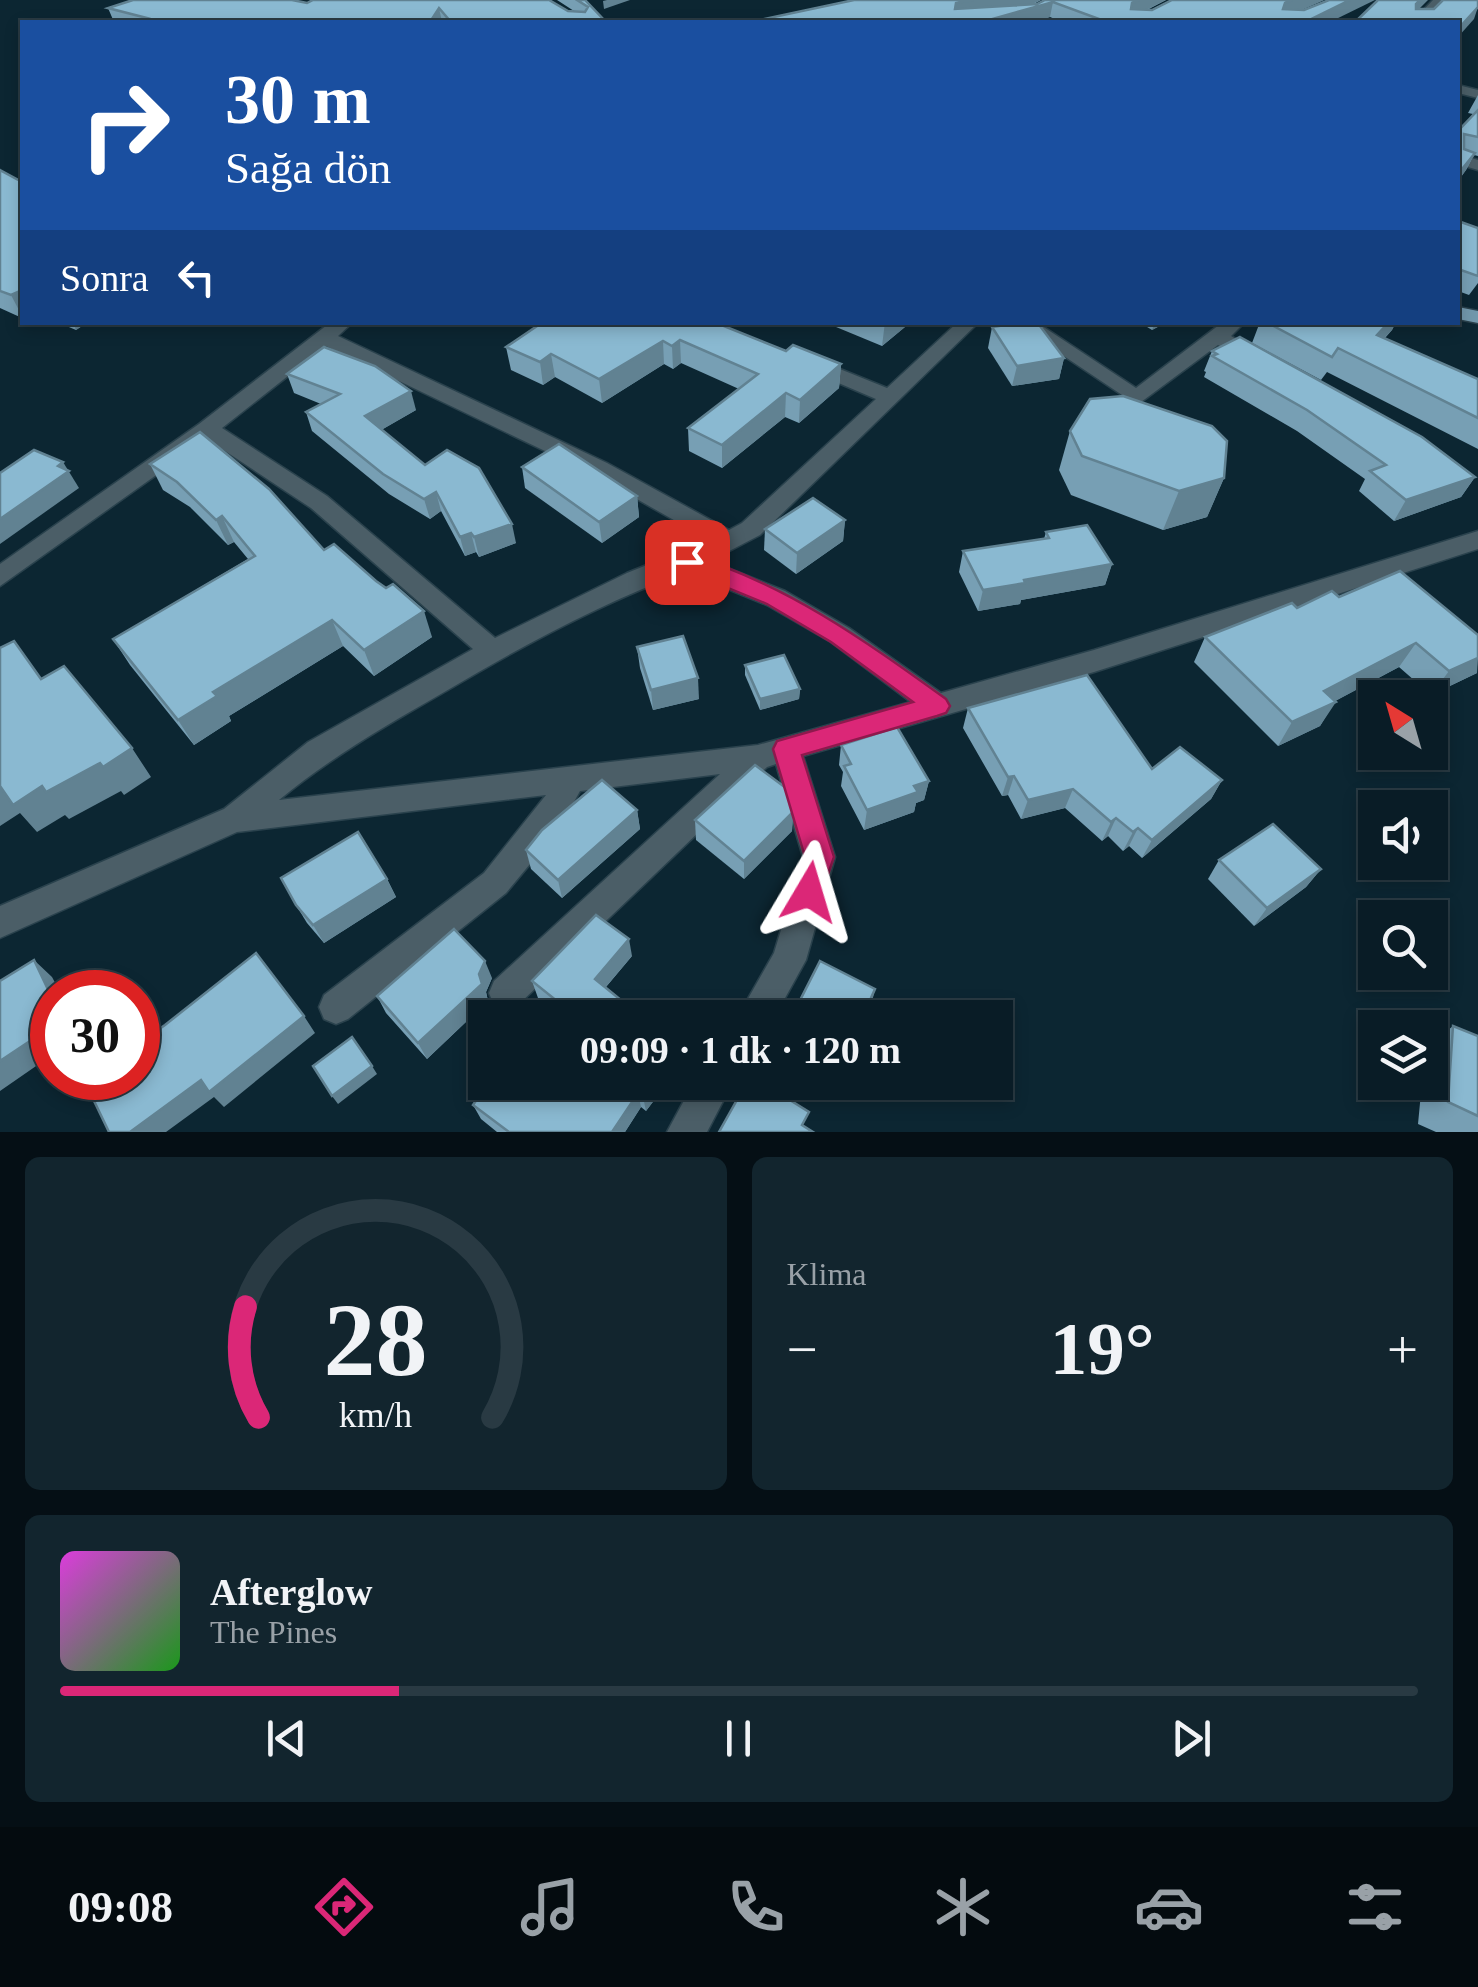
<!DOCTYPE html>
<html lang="tr">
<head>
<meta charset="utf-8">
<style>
  body { margin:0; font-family:"Times New Roman",serif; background:#12252e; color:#f1f3f6; height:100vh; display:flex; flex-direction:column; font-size:38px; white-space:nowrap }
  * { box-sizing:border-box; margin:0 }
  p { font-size:32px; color:#99a1a7 }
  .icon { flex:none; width:55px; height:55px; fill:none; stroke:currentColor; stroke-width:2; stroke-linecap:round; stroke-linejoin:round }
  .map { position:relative; height:1132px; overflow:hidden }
  .drawer { display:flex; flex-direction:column; gap:25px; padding:25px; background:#050f15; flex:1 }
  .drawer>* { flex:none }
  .guide { position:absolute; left:20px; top:20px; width:1440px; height:305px; border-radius:0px; box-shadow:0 5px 15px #0003,0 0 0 2px #293a43; background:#1a4fa0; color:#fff; overflow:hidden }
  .needle { width:65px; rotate:323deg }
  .buttons { position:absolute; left:1358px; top:680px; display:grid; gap:20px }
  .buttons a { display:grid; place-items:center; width:90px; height:90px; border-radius:0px; background:#091c26; box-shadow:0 5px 15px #0003,0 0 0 2px #293a43; font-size:50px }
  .speed { position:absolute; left:30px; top:970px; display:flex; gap:20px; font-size:50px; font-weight:700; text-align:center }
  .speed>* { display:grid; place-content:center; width:130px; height:130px; border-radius:50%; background:#091c26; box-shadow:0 5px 15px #0003,0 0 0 2px #293a43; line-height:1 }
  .speed .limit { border:15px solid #d22; background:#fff; color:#111 }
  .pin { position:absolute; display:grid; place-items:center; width:85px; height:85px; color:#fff; margin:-42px; border-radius:20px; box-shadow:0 5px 15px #0006 }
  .me { position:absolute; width:110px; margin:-55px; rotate:7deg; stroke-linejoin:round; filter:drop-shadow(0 0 8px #0008) }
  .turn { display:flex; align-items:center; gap:35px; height:210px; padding:0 40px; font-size:45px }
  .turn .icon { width:130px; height:130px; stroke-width:2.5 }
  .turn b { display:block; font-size:70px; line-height:85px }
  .then { display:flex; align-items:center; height:95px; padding:0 40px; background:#0003; gap:20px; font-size:38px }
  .big { font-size:75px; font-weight:600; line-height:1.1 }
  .drawer .card { flex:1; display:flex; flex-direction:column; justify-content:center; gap:15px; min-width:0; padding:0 35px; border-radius:15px; background:#12252e }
  .drawer .dial { align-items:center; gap:0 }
  .dial svg { height:260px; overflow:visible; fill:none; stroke:#293a43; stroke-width:7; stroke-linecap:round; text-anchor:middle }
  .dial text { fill:#f1f3f6; stroke:none }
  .song { display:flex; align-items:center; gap:30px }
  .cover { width:120px; height:120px; border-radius:15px; background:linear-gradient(135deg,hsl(300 70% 55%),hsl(120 70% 35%)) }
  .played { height:10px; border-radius:5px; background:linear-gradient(90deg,#db2777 25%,#293a43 25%) }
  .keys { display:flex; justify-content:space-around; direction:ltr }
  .heat { display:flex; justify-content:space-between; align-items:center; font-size:55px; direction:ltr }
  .drawer .tiles { flex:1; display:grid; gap:25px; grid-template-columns:1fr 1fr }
  .card:last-child { grid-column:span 2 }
  .trip { position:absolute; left:468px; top:1000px; width:545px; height:100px; border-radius:0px; background:#091c26; box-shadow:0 5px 15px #0003,0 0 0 2px #293a43; font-weight:600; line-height:100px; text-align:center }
  .dock { display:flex; height:160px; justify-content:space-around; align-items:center; background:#040b0f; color:#99a1a7 }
  .dock .icon { width:70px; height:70px }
  .dock .on { color:#db2777 }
  .dock b { font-size:45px; color:#f1f3f6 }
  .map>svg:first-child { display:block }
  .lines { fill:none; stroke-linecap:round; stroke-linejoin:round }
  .minor-casing { stroke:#2a424d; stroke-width:3 }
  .major-casing { stroke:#2a424d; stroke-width:3 }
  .minor { fill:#4b5e67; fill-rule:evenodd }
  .major { fill:#7298ac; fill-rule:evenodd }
  .wall { fill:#779fb4 }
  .shaded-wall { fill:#618292 }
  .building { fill:#8ab9d1; stroke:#618292; stroke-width:2.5 }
  .route { fill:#db2777; stroke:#8e194d; stroke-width:2.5 }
</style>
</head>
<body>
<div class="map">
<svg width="1478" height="1132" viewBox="0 0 1478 1132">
  <rect width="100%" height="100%" fill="#0c2632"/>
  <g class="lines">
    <defs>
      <g id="minor">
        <path d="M1433,0H1446L1425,22H1412Z"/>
        <path d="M1458,85L1478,90V98L1458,93Z"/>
        <path d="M1458,154L1478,160V170L1458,164Z"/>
        <path d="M331,322H353L338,336L607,463L729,530L742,523L876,399L801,367L798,363L801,359H815L887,388L958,322H979L760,535L710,561L785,591L849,628L941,693L1094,650L1478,531V549L1094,672L803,756L835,857L806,960L774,1018H737L774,953L803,857L776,764L767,767L518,1005L506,1010L494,1005L489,993L494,981L720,774L580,791L559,829L506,893L348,1019L336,1024L324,1019L319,1007L324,995L484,873L546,795L237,832L0,938V906L224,809L308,742L473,649L311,508L207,439L0,586V564L199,424ZM326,346L591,473L709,540L627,573L495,638L327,496L222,428ZM686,572L767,605L831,642L911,702L758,745L279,800C331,757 387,725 446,691C522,646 603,602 686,572Z"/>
        <path d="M1013,322H1036L1136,388L1223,322H1245L1231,336L1267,358L1264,362H1250L1218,345L1137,405Z"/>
        <path d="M694,1082H733L707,1132H667Z"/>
      </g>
      <path id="major" d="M1458,307L1478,311V323L1458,319Z"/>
    </defs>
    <use href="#minor" class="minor-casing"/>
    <use href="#major" class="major-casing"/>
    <use href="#minor" class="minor"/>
    <use href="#major" class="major"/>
  </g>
  <g class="wall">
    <path d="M557,0H585L606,22H114L108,8L307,3L574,11Z"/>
    <path d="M855,0H1041L1032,5L1037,4L1045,0H1166L1147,10L1324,0L1301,10L1330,22H1062L1050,17L1033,22H750Z"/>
    <path d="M1478,95V156L1474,155L1466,170L1458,181V131L1473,114L1468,113Z"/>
    <path d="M0,170L22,182V318L0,308Z"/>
    <path d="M1458,221L1478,228V283L1469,295L1458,291Z"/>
    <path d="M57,322H88L76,330Z"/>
    <path d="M543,322L786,351L841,364L839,388L799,423L785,417L722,468L689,451L688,428L739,389L681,363L673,369L664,364L602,403L555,377L543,385L511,370L506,347Z"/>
    <path d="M824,322H911L882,346Z"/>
    <path d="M1139,322H1167L1152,330Z"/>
    <path d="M1260,322H1396L1392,330L1385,338L1478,379V449L1327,372L1321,380L1252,343Z"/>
    <path d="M992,327L1064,358L1059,379L1012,386L988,348Z"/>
    <path d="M1212,351L1475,477L1461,497L1394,521L1359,491L1365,479L1297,431L1204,377L1206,372L1204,371Z"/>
    <path d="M287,374L416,410L381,430L516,543L479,557L476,552L465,556L441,511L430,519L389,494L312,431L306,412L321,404L294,393Z"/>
    <path d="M1070,431L1224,478L1207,517L1163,530L1071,495L1059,470Z"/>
    <path d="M150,464L324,550L432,637L374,676L343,646L229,716L231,721L194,745L130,665L113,639L248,559L234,542L228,545L190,507L163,490Z"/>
    <path d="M522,467L637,496L639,517L602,543L525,488Z"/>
    <path d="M845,520L843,541L796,574L764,550L765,529Z"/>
    <path d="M1046,532L1112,564L1105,585L1021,600L1020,604L978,611L959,572L963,551L1044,539Z"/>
    <path d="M1339,597L1477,673L1431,695L1399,667L1335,701L1320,726L1278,746L1194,662L1205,637L1297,608Z"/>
    <path d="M637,647L699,699L653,710L640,668Z"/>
    <path d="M745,665L800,689L799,699L760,710L745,675Z"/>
    <path d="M968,708L1152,769L1222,780L1211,799L1142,858L1129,846L1123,851L1108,836L1102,841L1065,808L1021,819L1008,795L1002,796L963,728Z"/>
    <path d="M841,745L929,781L924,800L916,803L914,812L864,830L841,786L843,772L839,765Z"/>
    <path d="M637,810L640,829L562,898L531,869L526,850Z"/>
    <path d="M793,812L792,831L744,879L696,840L695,820Z"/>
    <path d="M1219,860L1321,869L1306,887L1254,926L1208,879Z"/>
    <path d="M387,879L396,897L324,943L307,923L296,905Z"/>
    <path d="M632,956L606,987L643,1018H562L538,998L532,981Z"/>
    <path d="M492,978L486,992L488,1001L427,1059L386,1013L377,996Z"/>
    <path d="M1453,1026L1478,1036V1132H1436L1418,1124L1422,1082H1430V1045Z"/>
    <path d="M489,1082H668L646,1111L641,1107L625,1132H497L481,1119L473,1105Z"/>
  </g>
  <g class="shaded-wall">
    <path d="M607,0H630L604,9L603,1Z"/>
    <path d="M973,0H1041L1030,5L954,18L956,3Z"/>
    <path d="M1139,0H1166L1128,19L1132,3Z"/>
    <path d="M1292,0H1324L1280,19L1285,3Z"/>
    <path d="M1350,0H1375L1330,22H1305Z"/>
    <path d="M1420,0H1428L1409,19L1416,4Z"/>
    <path d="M1053,2L1050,17L1033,22H982Z"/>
    <path d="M1478,7L1474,19L1458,37V29Z"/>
    <path d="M439,8L442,22H430Z"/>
    <path d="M1475,153L1466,170L1458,181V174Z"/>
    <path d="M20,291L22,295V316L11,295Z"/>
    <path d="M73,322H88L76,330Z"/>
    <path d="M885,322H911L882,346Z"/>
    <path d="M1155,322H1167L1152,330Z"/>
    <path d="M1389,322H1396L1392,330L1365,358L1377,335Z"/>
    <path d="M680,340L681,363L673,369L672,346Z"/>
    <path d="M663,341L664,364L602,403L599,379Z"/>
    <path d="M551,354L555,377L543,385L540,362Z"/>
    <path d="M1064,358L1059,379L1012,386L1017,366Z"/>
    <path d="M841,364L839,388L799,423L800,400Z"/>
    <path d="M411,391L416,410L371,436L365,416Z"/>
    <path d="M786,393L785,417L722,468V445Z"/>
    <path d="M63,462L79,488L0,544V519Z"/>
    <path d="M1475,477L1461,497L1394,521L1406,500Z"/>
    <path d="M1224,478L1207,517L1163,530L1179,491Z"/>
    <path d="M436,492L441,511L430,519L424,499Z"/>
    <path d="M637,496L639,517L602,543L599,522Z"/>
    <path d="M222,516L234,542L228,545L216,520Z"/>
    <path d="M845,520L843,541L796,574L797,553Z"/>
    <path d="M512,524L516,543L479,557L474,537Z"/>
    <path d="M471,533L476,552L465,556L460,537Z"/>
    <path d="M1112,564L1105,585L1021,600L1020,604L978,611L983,590L1024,580Z"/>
    <path d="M424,611L432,637L374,676L364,650Z"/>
    <path d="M332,620L343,646L229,716L231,721L194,745L178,720L213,692Z"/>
    <path d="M1416,643L1399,667L1311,714L1336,702L1320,726L1278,746L1292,722L1324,691Z"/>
    <path d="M1478,658L1477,673L1431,695L1449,671Z"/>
    <path d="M698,678L699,699L653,710L651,690Z"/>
    <path d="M800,689L799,699L760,710V699Z"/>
    <path d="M132,748L151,777L124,795L121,791L69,819L65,815L37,832L20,813L0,826V786H42Z"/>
    <path d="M1014,776L1008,795L1002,796L1008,777Z"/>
    <path d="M1222,780L1211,799L1142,858L1152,840Z"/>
    <path d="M929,781L924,800L916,803L914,812L864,830L867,810L914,786Z"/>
    <path d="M1073,789L1065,808L1021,819L1028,800Z"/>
    <path d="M637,810L640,829L562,898L558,880Z"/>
    <path d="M793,812L792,831L744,879V861Z"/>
    <path d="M1116,818L1108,836L1102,841L1111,822Z"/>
    <path d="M1138,828L1129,846L1123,851L1133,832Z"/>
    <path d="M1321,869L1306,887L1254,926L1267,908Z"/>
    <path d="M387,879L396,897L324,943L313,925Z"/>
    <path d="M629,939L632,956L599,995L595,979Z"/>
    <path d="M34,960L52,977L60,992H52V998Z"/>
    <path d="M485,961L492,978L486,992L488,1001L427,1059L418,1043L479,974Z"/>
    <path d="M875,989L871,1006L866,1018H862Z"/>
    <path d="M52,1016V1045L49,1048L52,1055L0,1091V1061L30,1032Z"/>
    <path d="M304,1016L315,1033L224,1107L214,1097L166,1132H130L201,1080Z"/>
    <path d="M372,1066L377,1074L338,1104L332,1096Z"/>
    <path d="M654,1082H668L646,1111L643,1097Z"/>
    <path d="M638,1093L641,1107L625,1132H612Z"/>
  </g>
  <g class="building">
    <path d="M133,0H292L307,3L313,0H549L568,11L585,12L588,7L577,0H585L606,22H451L439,8L430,22H137L147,18L108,8Z"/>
    <path d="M854,0H973L956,3L955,9L1037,4L1045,0H1139L1132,3L1131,9L1152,10L1172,0H1292L1285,3L1283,9L1304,10L1329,0H1350L1305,22H1107L1053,2L982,22H750Z"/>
    <path d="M1378,0H1420L1416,4V9H1434L1443,0H1478V7L1458,29V22H1355Z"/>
    <path d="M1478,110V137L1464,134V149L1475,153L1458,174V131Z"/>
    <path d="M0,170L22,182V291H20L11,295L0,291Z"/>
    <path d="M1458,221L1478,228V276L1458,269Z"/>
    <path d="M543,322H714L786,351L793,345L841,364L800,400L786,393L722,445L688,428L758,374L680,340L672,346L663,341L599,379L551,354L540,362L506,347Z"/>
    <path d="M1027,322H1037L1064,358L1017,366L992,327Z"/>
    <path d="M1266,322H1389L1377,335L1478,379V418L1338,348L1332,357Z"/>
    <path d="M1240,337L1422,437L1475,477L1406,500L1370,471L1386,465L1307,410L1212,356L1217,354L1212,351Z"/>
    <path d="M324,347L375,366L411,391L365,416L425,465L447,450L479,468L512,524L474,537L471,533L460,537L436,492L424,499L383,474L306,412L340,394L287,374Z"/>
    <path d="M1123,396L1212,426L1227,441L1224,478L1179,491L1082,456L1070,431L1090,399Z"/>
    <path d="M200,432L269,489L324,550L334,544L376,581L386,588L393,584L424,611L364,650L332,620L213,692L217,696L178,720L113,639L255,556L222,516L216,520L177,482L150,464Z"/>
    <path d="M559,444L637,496L599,522L522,467Z"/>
    <path d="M34,450L63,462L58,466L69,471L0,519V473Z"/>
    <path d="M813,498L845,520L797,553L765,529Z"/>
    <path d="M1087,525L1112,564L1024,580L1025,583L983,590L963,551L1049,538L1046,532Z"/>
    <path d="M1400,571L1478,635V658L1449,671L1416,643L1324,691L1336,702L1292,722L1205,637L1292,603L1297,608L1332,591L1339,597Z"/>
    <path d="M683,636L698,678L651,690L637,647Z"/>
    <path d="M14,641L41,679L64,666L132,748L103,767L100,763L46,792L42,786L13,805L0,786V648Z"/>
    <path d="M784,655L800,689L760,699L745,665Z"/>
    <path d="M1087,675L1152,769L1180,747L1222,780L1152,840L1138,828L1133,832L1116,818L1111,822L1073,789L1028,800L1014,776L1008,777L968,708Z"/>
    <path d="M897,727L929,781L914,786L918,792L867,810L844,766L851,764L841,745Z"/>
    <path d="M755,765L786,788L793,812L744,861L695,820Z"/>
    <path d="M602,780L637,810L558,880L526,850L542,830Z"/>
    <path d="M1273,824L1321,869L1267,908L1219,860Z"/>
    <path d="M358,832L387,879L313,925L296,905L281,878Z"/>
    <path d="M596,915L629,939L595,979L643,1018H578L532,981Z"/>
    <path d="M454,929L485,961L479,974L482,984L418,1043L377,996Z"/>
    <path d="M256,953L304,1016L209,1092L201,1080L130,1132H109L84,1080L88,1078H138V1044L165,1025Z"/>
    <path d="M34,960L52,998V1016L30,1032L33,1039L0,1061V981Z"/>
    <path d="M820,961L875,989L862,1018H791Z"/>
    <path d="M1453,1026L1478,1036V1116L1448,1102Z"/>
    <path d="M352,1037L372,1066L332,1096L313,1066Z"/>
    <path d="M489,1082H654L643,1097L638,1093L612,1132H509L473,1105Z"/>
    <path d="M747,1082H761L809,1112L802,1125L813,1132H719Z"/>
  </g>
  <path class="route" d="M687,554C785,583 864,640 946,699L950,706L946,713L937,716L802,755L834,857L819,901L809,905L799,901L794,892L805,857L773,749L777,741L913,702L831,642L767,604L679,568L676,562Z"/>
</svg>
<div class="buttons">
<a><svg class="needle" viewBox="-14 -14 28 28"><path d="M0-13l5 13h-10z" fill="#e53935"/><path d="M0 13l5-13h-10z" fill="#99a1a7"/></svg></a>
<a><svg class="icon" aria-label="sound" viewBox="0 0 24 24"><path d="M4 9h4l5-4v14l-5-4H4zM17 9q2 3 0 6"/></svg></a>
<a><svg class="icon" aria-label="search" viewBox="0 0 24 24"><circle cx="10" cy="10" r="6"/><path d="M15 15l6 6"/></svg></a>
<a><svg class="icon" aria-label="layers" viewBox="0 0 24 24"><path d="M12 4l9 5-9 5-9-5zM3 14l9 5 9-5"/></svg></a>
</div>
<div class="speed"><div class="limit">30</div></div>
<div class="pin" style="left:687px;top:562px;background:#d93025"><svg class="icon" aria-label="arrive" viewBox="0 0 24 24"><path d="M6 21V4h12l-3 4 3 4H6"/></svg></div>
<svg class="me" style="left:809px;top:892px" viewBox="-20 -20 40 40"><path d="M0-17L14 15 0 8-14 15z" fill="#db2777" stroke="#fff" stroke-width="4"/></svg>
<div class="trip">09:09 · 1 dk · 120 m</div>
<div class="guide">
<div class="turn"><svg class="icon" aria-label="right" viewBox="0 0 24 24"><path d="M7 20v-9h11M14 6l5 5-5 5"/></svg><div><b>30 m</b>Sağa dön</div></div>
<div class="then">Sonra<svg class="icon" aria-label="left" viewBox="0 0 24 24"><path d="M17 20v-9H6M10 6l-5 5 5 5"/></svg></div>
</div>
</div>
<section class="drawer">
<div class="tiles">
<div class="card dial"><svg viewBox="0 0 100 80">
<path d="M14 69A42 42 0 1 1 86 69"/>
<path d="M14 69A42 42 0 0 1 10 35" stroke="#db2777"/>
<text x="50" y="56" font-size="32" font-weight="700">28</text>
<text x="50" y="72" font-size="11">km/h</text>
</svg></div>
<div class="card"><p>Klima</p>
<div class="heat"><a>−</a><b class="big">19°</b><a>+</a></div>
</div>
<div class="card">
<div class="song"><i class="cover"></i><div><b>Afterglow</b><p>The Pines</p></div></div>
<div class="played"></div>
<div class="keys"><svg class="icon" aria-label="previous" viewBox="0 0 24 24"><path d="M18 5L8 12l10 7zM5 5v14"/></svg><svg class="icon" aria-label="pause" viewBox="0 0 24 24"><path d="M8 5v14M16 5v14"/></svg><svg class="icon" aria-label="next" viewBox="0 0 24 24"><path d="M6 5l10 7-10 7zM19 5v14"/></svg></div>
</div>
</div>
</section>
<nav class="dock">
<b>09:08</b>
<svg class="icon on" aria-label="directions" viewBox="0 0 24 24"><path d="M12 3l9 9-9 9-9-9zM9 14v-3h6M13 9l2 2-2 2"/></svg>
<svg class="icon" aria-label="music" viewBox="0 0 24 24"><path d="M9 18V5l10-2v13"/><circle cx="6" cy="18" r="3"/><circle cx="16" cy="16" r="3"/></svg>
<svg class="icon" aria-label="phone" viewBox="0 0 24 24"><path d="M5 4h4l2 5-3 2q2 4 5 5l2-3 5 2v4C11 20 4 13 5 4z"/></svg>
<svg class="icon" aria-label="climate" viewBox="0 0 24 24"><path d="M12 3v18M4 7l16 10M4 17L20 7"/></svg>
<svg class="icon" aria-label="car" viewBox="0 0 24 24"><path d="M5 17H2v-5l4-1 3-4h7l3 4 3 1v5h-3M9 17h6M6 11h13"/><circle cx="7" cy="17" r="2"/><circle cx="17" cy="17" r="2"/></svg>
<svg class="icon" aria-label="filters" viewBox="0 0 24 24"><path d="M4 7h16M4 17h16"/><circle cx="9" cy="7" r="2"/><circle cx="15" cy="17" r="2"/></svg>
</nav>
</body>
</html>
